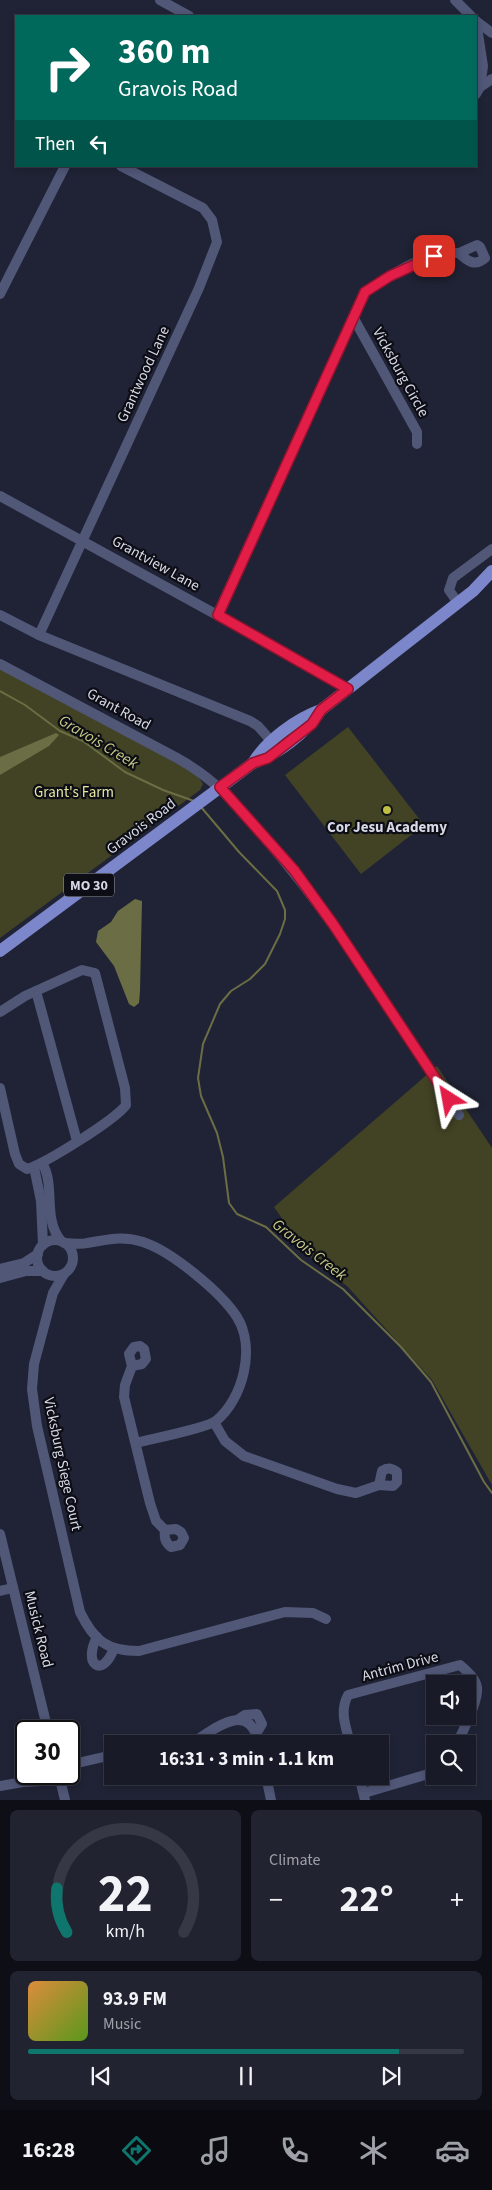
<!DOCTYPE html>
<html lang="en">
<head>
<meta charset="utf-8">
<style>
  body { margin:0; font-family:"Source Sans 3",sans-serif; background:#212330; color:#f1f3f6; height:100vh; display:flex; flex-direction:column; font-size:19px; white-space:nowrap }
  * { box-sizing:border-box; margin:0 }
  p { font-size:16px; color:#9fa1a8 }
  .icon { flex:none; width:28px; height:28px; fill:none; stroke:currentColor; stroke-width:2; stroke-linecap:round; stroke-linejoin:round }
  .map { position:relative; height:1800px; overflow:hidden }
  .drawer { display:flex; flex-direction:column; gap:10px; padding:10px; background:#0d0e16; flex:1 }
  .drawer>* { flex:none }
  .banner { position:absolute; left:15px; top:15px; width:462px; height:152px; border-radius:0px; box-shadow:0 2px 8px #0003,0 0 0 1px #363845; background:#00695c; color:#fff; overflow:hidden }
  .fabs { position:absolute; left:426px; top:1675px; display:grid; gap:10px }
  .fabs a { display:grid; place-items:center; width:50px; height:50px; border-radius:0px; background:#181a28; box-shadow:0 2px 8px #0003,0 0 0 1px #363845; font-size:25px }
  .speed { position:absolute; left:15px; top:1720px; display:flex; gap:10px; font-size:25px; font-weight:700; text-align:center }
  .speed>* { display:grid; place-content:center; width:65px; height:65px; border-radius:50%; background:#181a28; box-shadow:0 2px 8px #0003,0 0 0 1px #363845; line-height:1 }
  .speed .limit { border:2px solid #111; border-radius:8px; background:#fff; color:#111 }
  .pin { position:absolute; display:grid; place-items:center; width:42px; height:42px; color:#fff; margin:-21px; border-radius:10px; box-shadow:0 2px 8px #0006 }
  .me { position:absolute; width:55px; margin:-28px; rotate:326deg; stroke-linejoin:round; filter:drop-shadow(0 0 4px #0008) }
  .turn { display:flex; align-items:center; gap:18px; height:105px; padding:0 20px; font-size:22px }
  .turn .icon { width:65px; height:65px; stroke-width:2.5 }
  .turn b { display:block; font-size:35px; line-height:42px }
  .then { display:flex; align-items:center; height:48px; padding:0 20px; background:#0003; gap:10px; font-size:19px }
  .big { font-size:38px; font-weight:700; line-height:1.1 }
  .drawer .card { flex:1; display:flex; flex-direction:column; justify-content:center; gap:8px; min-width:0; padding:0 18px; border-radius:8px; background:#212330 }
  .drawer .dial { align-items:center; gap:0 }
  .dial svg { height:130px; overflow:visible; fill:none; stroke:#363845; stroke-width:7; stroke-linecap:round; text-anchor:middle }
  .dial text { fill:#f1f3f6; stroke:none }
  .song { display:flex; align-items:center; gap:15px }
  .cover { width:60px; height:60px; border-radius:8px; background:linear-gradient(135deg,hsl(30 70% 55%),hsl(90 70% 35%)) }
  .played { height:5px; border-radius:2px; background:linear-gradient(90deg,#0f766e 85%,#363845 85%) }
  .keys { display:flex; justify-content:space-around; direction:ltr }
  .heat { display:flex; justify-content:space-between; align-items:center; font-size:28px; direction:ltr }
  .drawer .tiles { flex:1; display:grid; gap:10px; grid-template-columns:1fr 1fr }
  .card:last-child { grid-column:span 2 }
  .trip { position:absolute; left:104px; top:1735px; width:285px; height:50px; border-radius:0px; background:#181a28; box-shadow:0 2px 8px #0003,0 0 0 1px #363845; font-weight:700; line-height:50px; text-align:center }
  .tab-bar { display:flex; height:80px; justify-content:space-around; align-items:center; background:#0a0a10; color:#9fa1a8 }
  .tab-bar .icon { width:35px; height:35px }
  .tab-bar .current { color:#0f766e }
  .tab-bar b { font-size:22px; color:#f1f3f6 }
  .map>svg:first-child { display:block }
  .green { fill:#424324 }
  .water { fill:#6b6d44 }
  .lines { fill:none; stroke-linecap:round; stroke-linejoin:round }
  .stream { stroke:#6b6d44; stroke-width:2 }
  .minor { stroke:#505777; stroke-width:10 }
  .major { stroke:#7b87ca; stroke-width:12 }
  .route-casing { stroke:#92132f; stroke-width:12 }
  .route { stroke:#e11d48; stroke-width:9 }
  .poi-dot { fill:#bdbf43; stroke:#0c0d15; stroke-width:2 }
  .labels { text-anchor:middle; stroke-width:4.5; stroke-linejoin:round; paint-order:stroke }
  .shield { fill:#0c0d15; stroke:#999ca7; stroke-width:1 }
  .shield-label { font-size:14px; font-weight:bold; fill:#d6d9e5 }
  .street-label { font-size:15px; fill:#d6d9e5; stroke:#0c0d15 }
  .park-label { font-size:15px; fill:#e5e8a2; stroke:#0c0d15 }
  .poi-label { font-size:15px; font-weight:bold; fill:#d6d9e5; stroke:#0c0d15 }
  .water-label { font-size:16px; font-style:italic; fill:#c8cb86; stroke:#0c0d15 }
</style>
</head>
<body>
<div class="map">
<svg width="492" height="1800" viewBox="0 0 492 1800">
  <rect width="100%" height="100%" fill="#202335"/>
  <g class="green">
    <path d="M0,669L139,742L197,775L203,784L200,790L0,938Z"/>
    <path d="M348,727L424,825L361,874L285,775Z"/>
    <path d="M437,1066L492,1148V1485L432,1380L348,1287L307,1254L274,1207Z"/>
  </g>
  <g class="water">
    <path d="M56,733L59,735L49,746L0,775V757Z"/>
    <path d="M135,899L142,901L140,991L139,1003L134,1007L129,1004L114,966L96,942L98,931L111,922L118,911Z"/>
  </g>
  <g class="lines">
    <g class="stream">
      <path d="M0,691L25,705L60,731L83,741L125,772L163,790L194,801"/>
      <path d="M201,807L239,852L277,891L285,910V919L280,934L265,964L250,979L231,991L220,1004L203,1044L198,1078L201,1096L217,1133L223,1157L229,1203L237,1214L266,1227L301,1260L343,1289L401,1347L431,1382L484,1482L492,1493"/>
    </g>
    <g class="minor">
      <path d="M160,0L189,16"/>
      <path d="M455,0L471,16"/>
      <path d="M476,21L483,66L480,87"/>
      <path d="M476,21L492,33"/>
      <path d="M476,94L480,87L492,79"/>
      <path d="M0,294L65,166"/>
      <path d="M353,317L417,432V444"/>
      <path d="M0,496L217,615L348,689"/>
      <path d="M458,603L449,590L453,578L492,549"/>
      <path d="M0,615L39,635L250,721L258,726L272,742"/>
      <path d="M217,615L365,292C392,274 425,251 459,253C467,261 475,267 485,258L480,247L477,245L459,253"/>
      <path d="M39,635L199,288L217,242L212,220L203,208L121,166"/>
      <path d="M0,664L177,758C215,779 234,802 261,834C337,920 396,1020 459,1115"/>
      <path d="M36,991L77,1141"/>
      <path d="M0,1012L25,996L82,970L95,973L125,1088L126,1105C115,1120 46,1163 27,1169L19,1164L15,1154L0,1088"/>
      <path d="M42,1163C56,1185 42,1218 61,1241"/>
      <path d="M34,1167L41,1201L43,1245"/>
      <circle cx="55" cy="1258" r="18"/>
      <path d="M64,1243C72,1243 80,1245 87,1243C107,1240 122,1235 143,1242C171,1251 221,1292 237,1317C256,1348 243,1399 216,1421C207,1428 151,1439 136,1443"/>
      <path d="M0,1269L24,1263L38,1254"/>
      <path d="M64,1274L53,1293L34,1364L32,1389L37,1426L80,1612C94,1641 107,1651 139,1651L285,1612L313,1613L326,1619"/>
      <path d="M0,1278L26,1271H43"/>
      <path d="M132,1366L142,1364L146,1359L144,1349L140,1346L134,1347L129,1354L132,1366L125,1385L124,1397L150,1503L156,1521L165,1530L176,1529L181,1532L184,1538L180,1545L171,1547C165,1542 164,1538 165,1530"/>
      <path d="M214,1422L225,1441L244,1456L337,1489L356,1493L379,1485L382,1471C388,1467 391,1468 397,1472V1482L393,1486L379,1485"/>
      <path d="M0,1534L48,1731"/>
      <path d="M0,1591L13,1588"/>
      <path d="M97,1637C82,1665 103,1679 114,1648"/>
      <path d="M239,1719L245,1715L257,1714L262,1724L256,1734"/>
      <path d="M190,1744C214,1730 249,1698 259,1744"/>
      <path d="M350,1744C346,1726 339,1712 348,1695L460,1665C467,1671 475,1678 477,1687C479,1701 463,1730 457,1744"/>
      <path d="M69,1765L112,1755"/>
      <path d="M59,1775L65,1800"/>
      <path d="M266,1776L271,1800"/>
      <path d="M359,1776L365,1800"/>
      <path d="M0,1786L23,1782L60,1780"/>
      <path d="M364,1793L435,1772"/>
    </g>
    <g class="major">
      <path d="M253,763C267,740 296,719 321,710L473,591L492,571"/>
      <path d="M0,951L253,763C278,754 306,733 321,710"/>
    </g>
  </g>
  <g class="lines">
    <defs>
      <path id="route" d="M434,256L390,276L365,292L218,615L348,689L321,710L312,724L268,758L253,763L220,787L294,870L333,924L449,1099"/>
    </defs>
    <use href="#route" class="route-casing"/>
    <use href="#route" class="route"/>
  </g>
  <circle class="poi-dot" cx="387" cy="810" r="5"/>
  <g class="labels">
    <rect class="shield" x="64" y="873.5" width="50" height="23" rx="4"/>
    <g class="shield-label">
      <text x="89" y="890">MO 30</text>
    </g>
    <g class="street-label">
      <text transform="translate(401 372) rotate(61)" y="5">Vicksburg Circle</text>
      <text transform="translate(143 374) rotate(-65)" y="5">Grantwood Lane</text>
      <text transform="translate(156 563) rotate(29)" y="5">Grantview Lane</text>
      <text transform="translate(119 709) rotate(29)" y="5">Grant Road</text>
      <text transform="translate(141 826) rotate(-37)" y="5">Gravois Road</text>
      <text transform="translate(63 1464) rotate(78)" y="5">Vicksburg Siege Court</text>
      <text transform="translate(39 1629) rotate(76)" y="5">Musick Road</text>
      <text transform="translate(400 1666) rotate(-15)" y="5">Antrim Drive</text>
    </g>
    <g class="park-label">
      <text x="74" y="797">Grant's Farm</text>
    </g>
    <g class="poi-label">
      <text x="387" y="832">Cor Jesu Academy</text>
    </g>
    <g class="water-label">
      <text transform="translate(99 741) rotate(31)" y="6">Gravois Creek</text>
      <text transform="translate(310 1249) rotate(38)" y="6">Gravois Creek</text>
    </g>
  </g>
</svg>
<div class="fabs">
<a><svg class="icon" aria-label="sound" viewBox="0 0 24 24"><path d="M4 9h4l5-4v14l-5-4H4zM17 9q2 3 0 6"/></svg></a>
<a><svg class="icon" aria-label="search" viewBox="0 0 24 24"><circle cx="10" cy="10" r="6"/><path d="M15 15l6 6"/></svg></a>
</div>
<div class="speed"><div class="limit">30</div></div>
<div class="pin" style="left:434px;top:256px;background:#d93025"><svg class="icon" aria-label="arrive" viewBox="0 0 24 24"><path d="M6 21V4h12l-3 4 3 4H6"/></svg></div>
<svg class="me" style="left:449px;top:1099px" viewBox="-20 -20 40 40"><path d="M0-17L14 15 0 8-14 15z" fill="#e11d48" stroke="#fff" stroke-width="4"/></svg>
<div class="trip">16:31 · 3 min · 1.1 km</div>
<div class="banner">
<div class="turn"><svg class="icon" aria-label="right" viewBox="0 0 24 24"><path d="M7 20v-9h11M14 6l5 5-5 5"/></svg><div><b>360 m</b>Gravois Road</div></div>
<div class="then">Then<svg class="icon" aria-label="left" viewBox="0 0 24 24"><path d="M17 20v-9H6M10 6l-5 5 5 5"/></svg></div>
</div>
</div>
<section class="drawer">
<div class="tiles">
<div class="card dial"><svg viewBox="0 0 100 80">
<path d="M14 69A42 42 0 1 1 86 69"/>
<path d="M14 69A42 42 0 0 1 8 42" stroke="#0f766e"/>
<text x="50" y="56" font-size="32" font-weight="700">22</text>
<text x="50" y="72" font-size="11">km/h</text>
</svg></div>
<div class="card"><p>Climate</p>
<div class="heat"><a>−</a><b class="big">22°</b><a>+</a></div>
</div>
<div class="card">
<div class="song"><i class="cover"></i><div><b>93.9 FM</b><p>Music</p></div></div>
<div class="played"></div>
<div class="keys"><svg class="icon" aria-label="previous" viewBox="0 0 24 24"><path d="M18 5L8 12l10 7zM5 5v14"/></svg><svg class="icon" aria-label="pause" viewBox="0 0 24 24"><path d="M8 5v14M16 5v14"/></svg><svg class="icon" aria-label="next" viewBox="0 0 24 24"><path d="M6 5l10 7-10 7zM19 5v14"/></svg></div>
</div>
</div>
</section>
<nav class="tab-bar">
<b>16:28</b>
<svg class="icon current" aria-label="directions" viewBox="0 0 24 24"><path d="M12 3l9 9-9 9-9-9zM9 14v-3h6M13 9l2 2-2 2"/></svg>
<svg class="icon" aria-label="music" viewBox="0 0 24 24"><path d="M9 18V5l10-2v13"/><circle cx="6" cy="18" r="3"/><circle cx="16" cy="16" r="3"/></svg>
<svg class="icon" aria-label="phone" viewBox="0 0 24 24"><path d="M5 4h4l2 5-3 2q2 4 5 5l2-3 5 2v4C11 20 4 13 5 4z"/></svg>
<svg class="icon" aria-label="climate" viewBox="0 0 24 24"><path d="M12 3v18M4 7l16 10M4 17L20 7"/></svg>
<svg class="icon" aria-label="car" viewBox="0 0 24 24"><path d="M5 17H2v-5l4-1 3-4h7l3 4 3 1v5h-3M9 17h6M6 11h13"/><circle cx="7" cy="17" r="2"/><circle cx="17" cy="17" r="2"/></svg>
</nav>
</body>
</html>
